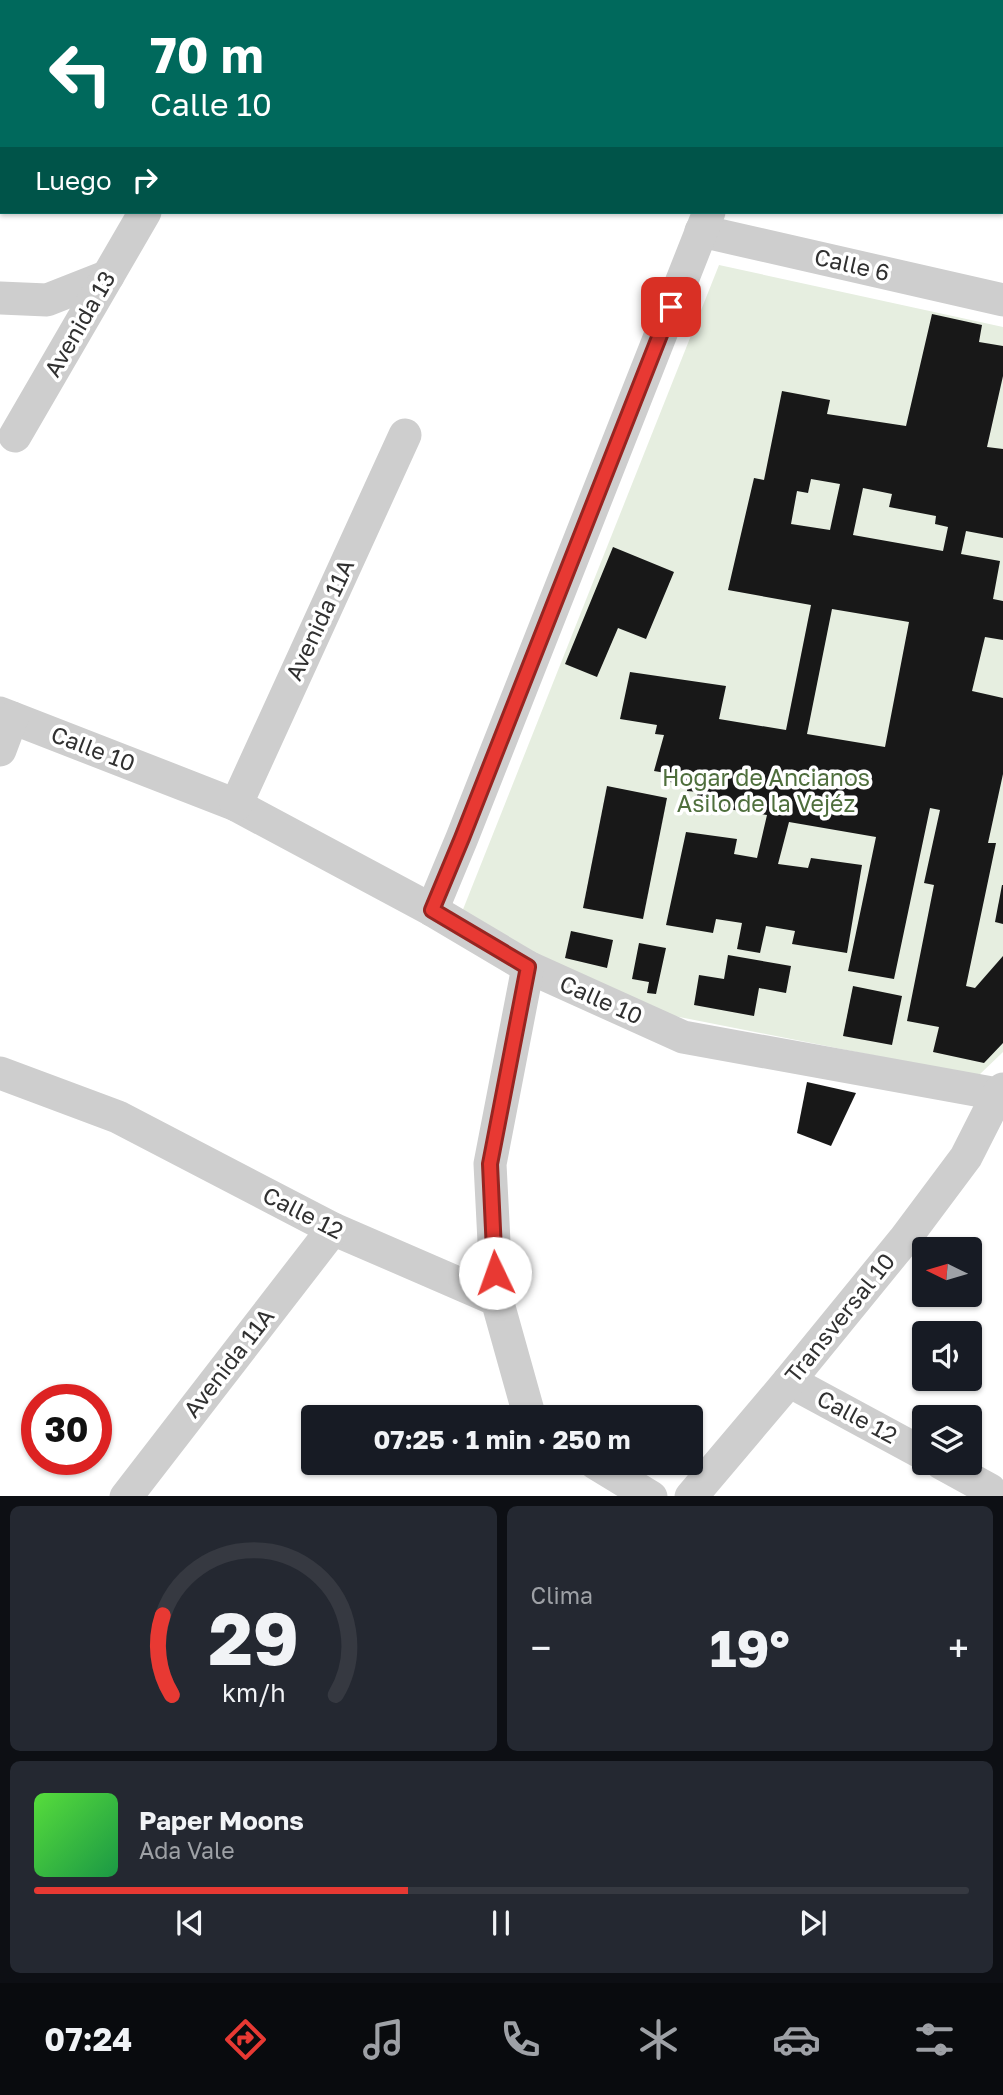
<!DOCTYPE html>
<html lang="es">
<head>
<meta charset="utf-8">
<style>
  body { margin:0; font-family:"Golos Text",sans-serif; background:#242831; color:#f1f3f6; height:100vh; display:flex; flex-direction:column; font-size:26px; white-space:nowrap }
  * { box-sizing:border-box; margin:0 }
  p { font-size:23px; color:#9ea1a6 }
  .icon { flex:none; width:38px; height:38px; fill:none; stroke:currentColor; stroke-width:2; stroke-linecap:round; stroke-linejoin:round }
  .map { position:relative; height:1496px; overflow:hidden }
  .side { display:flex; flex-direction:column; gap:10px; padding:10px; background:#0d0f14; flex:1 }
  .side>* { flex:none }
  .banner { position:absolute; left:0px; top:0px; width:1004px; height:214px; box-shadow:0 2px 5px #0004; background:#00695c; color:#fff; overflow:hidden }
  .needle { width:46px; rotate:275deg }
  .controls { position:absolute; left:912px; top:1237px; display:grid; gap:14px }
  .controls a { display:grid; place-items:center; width:70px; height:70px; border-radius:7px; background:#171b24; box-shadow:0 2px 5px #0004; font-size:35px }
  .speed { position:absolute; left:21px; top:1384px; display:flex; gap:14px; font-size:35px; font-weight:700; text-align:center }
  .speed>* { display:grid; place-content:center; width:91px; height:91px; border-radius:50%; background:#171b24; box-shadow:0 2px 5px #0004; line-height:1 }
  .speed .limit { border:10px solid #d22; background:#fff; color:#111 }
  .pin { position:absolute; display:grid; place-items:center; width:60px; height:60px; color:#fff; margin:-30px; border-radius:14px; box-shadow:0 4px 10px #0006 }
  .me { position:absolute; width:77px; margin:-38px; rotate:357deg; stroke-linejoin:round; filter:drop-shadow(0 0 5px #0008) }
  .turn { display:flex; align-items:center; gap:24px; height:147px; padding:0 35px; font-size:32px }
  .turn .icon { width:91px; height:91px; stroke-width:2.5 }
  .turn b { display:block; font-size:49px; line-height:60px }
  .then { display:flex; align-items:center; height:66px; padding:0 35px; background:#0003; gap:14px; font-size:26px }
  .big { font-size:52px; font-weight:700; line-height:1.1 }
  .side .tile { flex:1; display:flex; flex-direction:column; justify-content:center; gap:10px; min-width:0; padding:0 24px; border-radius:10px; background:#242831 }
  .side .dial { align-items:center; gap:0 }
  .dial svg { height:182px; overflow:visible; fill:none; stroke:#363941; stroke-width:7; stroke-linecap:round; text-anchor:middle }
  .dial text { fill:#f1f3f6; stroke:none }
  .song { display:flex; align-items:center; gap:21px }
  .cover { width:84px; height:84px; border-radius:10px; background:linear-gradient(135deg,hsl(110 70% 55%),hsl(140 70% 35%)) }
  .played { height:7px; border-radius:4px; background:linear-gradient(90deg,#e83933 40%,#363941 40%) }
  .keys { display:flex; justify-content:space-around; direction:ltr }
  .heat { display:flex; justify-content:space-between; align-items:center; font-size:38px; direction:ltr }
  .side .tiles { flex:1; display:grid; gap:10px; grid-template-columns:1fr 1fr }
  .tile:last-child { grid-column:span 2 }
  .trip { position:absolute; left:301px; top:1405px; width:402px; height:70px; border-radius:7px; background:#171b24; box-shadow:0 2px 5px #0004; font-weight:700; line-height:70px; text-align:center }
  .menu { display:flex; height:112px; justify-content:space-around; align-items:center; background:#090b0e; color:#9ea1a6 }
  .menu .icon { width:49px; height:49px }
  .menu .active { color:#e83933 }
  .menu b { font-size:32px; color:#f1f3f6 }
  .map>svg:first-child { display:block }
  .green { fill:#e6eee0 }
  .building { fill:#181818; fill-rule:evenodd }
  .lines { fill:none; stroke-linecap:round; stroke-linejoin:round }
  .street { stroke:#cecece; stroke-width:33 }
  .route-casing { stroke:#972521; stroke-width:18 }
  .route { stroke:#e83933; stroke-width:12 }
  .labels { text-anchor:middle; stroke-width:7; stroke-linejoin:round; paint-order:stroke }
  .street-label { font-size:23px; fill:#313131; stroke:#fff }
  .park-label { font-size:23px; fill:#4f6f3d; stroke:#fff }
</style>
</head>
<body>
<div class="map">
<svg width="1003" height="1497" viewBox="0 0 1003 1497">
  <rect width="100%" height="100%" fill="#fff"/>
  <g class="green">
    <path d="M0,0H192L191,2H2V129L0,128Z"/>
    <path d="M719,265L1003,327V1052L978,1076L659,1013L460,917Z"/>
  </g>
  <g class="building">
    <path d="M932,314L982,325L979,342L1003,346V376L987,447L1003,449V538L966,531L961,554L1000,561L993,599L1003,601V640L985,637L972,691L1003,698V774L988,843H996L966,986L975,988L1003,956V1043L984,1063L933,1052L939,1027L907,1021L934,885L924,883L940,810L930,808L894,979L848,971L876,837L789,822L778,864L808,868L811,858L862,865L847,953L792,944L795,931L766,926L760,953L737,949L742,923L716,919L713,933L666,925L686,832L737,839L734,854L757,858L767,815L721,808L693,815L698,792L687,791L688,785L670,782L672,774L654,771L664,735L655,734L657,725L620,719L630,672L726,686L719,719L786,730L811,605L728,590L754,478L764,480L782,391L830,400L827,414L906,426ZM811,479L840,484L830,530L791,524L797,491L808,493ZM863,488L892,494L889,507L936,516L935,524L948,527L943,551L853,535ZM832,609L909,622L885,747L807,734Z"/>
    <path d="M613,547L674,572L646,639L618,628L597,677L565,664Z"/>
    <path d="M607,786L667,798L643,919L583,908Z"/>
    <path d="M1002,885H1003V924L995,922Z"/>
    <path d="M571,931L613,940L607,968L565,958Z"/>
    <path d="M639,943L666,948L656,994L647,993L649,982L632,979Z"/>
    <path d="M728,955L791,966L786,993L759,988L754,1016L694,1005L699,975L724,979Z"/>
    <path d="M853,986L902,996L892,1045L843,1036Z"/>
    <path d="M807,1082L856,1093L831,1146L797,1133Z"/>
  </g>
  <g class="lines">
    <g class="street">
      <path d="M267,2L268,0"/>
      <path d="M798,2L799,0"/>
      <path d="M0,166L2,167"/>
      <path d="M701,231L1003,300"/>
      <path d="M0,298L47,300L108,276"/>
      <path d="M15,436L145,212"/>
      <path d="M0,713L236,805L432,910L528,967L683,1037L1003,1095"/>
      <path d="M0,750L12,718"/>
      <path d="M236,805L405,435"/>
      <path d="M432,910L462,838L709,212"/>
      <path d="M0,1073L118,1117L333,1229L497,1300L530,1418"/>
      <path d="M497,1300L490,1164L528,967"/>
      <path d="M789,1381L924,1454"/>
      <path d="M595,1463L651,1497"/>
      <path d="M941,1463L990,1490"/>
      <path d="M126,1497L333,1229"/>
      <path d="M691,1497L789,1381L904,1240L966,1157L998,1094L1003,1089"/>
    </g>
  </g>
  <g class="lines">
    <defs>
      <path id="route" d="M495,1273L490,1164L528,967L432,910L462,838L671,307"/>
    </defs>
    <use href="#route" class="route-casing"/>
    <use href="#route" class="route"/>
  </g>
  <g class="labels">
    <g class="street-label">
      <text transform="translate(852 265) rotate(13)" y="8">Calle 6</text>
      <text transform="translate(80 324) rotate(-60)" y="8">Avenida 13</text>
      <text transform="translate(320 620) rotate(-65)" y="8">Avenida 11A</text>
      <text transform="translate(93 749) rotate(21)" y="8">Calle 10</text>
      <text transform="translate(601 1000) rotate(24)" y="8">Calle 10</text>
      <text transform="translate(303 1213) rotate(27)" y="8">Calle 12</text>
      <text transform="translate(840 1318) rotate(-51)" y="8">Transversal 10</text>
      <text transform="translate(229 1363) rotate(-52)" y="8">Avenida 11A</text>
      <text transform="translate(857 1417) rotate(28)" y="8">Calle 12</text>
    </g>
    <g class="park-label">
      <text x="766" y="786">Hogar de Ancianos<tspan x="766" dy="26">Asilo de la Vejéz</tspan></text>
    </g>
  </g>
</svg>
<div class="controls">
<a><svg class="needle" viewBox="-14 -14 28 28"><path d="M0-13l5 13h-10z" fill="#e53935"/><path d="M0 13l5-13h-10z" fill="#9ea1a6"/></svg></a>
<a><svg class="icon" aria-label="sound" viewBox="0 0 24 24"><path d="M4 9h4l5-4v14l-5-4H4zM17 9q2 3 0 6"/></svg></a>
<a><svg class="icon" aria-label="layers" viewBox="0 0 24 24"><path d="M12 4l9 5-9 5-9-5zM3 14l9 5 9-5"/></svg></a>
</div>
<div class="speed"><div class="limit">30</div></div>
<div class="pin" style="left:671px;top:307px;background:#d93025"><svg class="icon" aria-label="arrive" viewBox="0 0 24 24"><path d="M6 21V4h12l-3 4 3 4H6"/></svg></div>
<svg class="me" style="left:495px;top:1273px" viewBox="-20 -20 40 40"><circle r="19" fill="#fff"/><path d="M0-13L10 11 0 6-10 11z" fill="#e83933"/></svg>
<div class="trip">07:25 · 1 min · 250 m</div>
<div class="banner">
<div class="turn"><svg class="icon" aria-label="left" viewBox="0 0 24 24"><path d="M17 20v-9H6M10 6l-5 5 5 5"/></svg><div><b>70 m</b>Calle 10</div></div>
<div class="then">Luego<svg class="icon" aria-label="right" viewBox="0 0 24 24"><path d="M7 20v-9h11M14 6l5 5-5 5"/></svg></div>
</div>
</div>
<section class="side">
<div class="tiles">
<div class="tile dial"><svg viewBox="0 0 100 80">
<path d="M14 69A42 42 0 1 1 86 69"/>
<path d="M14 69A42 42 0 0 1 10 34" stroke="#e83933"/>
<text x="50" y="56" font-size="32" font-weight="700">29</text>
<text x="50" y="72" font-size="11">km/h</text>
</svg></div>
<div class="tile"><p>Clima</p>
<div class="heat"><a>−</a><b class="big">19°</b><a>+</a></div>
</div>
<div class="tile">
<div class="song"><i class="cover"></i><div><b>Paper Moons</b><p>Ada Vale</p></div></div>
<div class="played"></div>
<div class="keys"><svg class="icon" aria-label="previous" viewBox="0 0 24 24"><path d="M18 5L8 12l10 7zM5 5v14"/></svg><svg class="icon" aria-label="pause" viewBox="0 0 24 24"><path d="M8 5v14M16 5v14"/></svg><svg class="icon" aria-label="next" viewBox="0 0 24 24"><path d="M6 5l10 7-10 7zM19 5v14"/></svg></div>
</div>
</div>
</section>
<nav class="menu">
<b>07:24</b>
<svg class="icon active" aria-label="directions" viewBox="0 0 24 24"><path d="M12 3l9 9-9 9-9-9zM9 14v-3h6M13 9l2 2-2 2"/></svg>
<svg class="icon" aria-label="music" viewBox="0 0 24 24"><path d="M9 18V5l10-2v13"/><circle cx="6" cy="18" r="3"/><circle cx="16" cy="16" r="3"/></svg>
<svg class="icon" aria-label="phone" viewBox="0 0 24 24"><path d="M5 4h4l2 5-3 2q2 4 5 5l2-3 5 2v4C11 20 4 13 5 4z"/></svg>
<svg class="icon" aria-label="climate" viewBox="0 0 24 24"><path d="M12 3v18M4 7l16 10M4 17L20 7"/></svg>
<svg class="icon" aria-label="car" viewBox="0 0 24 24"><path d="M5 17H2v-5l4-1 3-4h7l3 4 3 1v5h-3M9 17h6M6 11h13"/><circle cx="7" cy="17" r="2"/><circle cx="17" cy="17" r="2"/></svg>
<svg class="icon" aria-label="filters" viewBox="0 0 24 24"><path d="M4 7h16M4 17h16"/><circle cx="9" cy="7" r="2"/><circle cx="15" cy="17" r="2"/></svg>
</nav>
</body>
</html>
